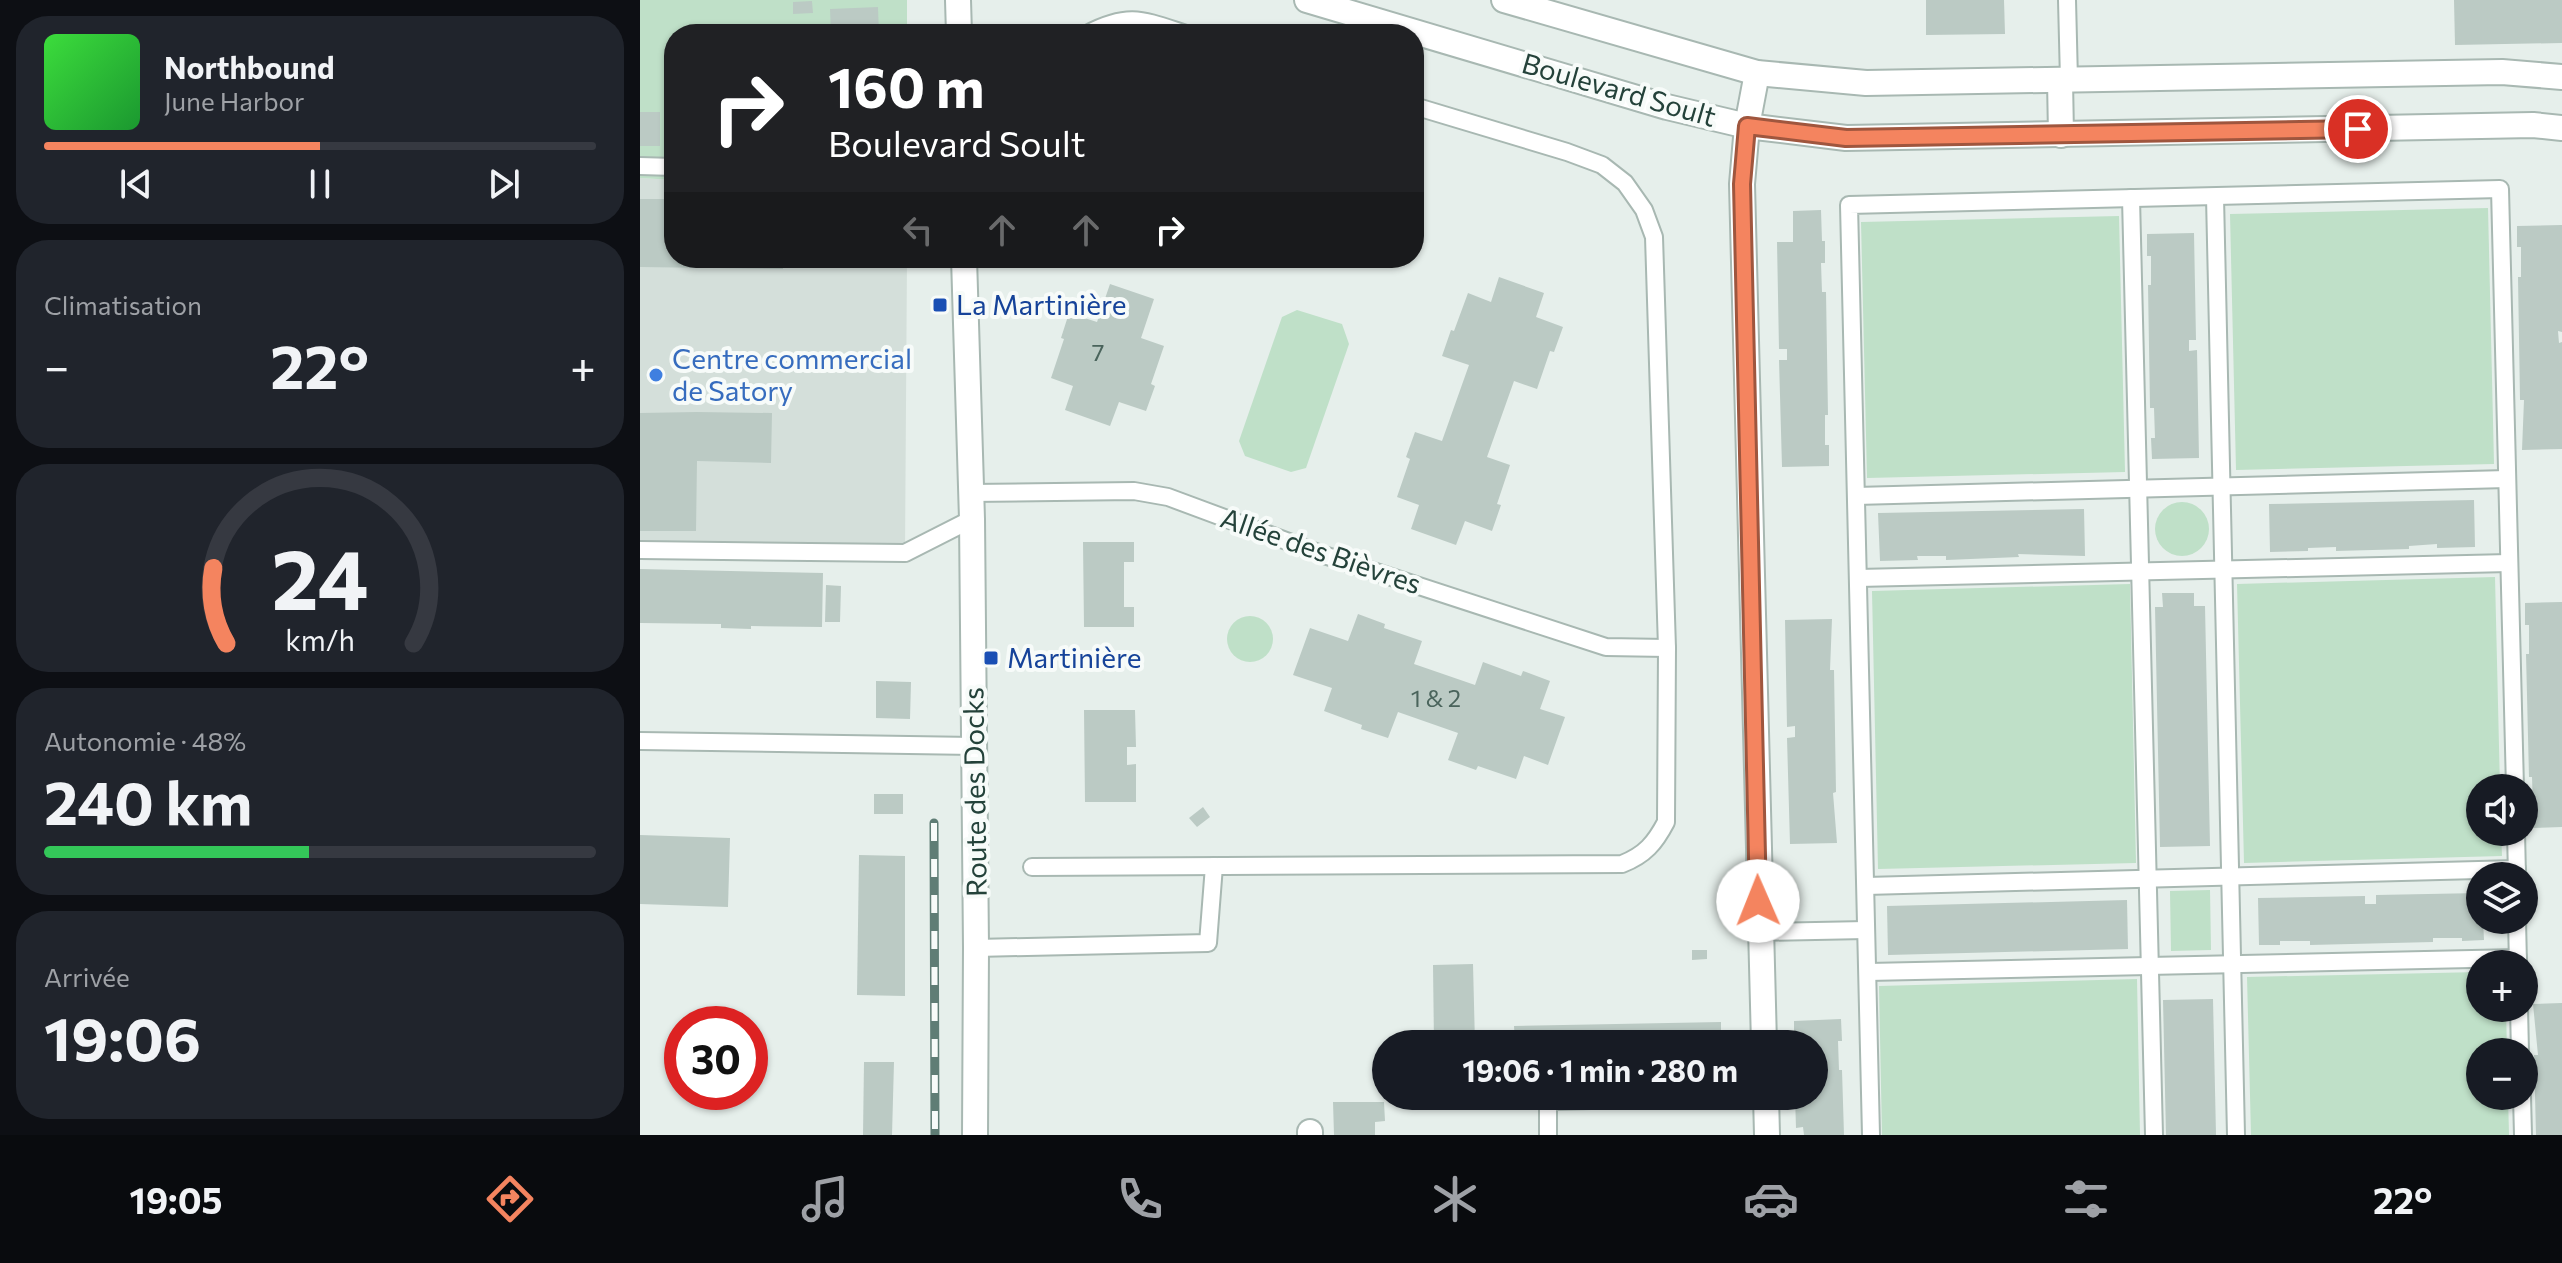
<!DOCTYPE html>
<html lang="fr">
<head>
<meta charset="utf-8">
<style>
  body { margin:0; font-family:Commissioner,sans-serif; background:#20242c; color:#f1f3f6; height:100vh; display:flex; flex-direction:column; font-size:30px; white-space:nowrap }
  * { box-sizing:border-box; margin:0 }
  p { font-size:26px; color:#9ea1a6 }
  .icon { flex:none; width:44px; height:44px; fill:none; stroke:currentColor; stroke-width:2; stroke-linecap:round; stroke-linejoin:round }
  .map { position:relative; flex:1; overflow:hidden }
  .panel { display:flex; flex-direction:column; gap:16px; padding:16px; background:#0d0f14; width:640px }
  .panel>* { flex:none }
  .banner { position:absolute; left:24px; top:24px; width:760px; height:244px; border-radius:32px; box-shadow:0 2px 6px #0004; background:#202124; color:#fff; overflow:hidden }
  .buttons { position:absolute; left:1826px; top:774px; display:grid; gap:16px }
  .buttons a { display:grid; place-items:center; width:72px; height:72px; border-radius:50%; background:#171b24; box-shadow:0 2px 6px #0004; font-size:40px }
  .speed { position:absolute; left:24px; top:1006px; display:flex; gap:16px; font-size:40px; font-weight:700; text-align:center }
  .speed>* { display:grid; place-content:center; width:104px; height:104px; border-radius:50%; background:#171b24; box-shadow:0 2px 6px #0004; line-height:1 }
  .speed .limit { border:12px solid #d22; background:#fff; color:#111 }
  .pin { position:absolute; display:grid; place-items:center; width:68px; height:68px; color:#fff; margin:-34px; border:4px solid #fff; border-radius:50%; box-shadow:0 2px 8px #0007 }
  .me { position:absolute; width:88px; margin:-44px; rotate:359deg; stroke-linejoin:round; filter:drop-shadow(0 0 6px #0008) }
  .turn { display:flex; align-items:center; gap:28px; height:168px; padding:0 32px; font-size:36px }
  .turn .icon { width:104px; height:104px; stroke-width:2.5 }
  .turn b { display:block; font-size:56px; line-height:68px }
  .lanes { display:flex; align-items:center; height:76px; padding:0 32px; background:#0003; justify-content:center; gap:40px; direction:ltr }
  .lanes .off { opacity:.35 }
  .big { font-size:60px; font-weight:700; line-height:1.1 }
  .panel .card { flex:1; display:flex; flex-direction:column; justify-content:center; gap:12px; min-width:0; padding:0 28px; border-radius:32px; background:#20242c }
  .panel .dial { align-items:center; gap:0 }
  .dial svg { height:208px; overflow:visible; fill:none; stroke:#363941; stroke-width:7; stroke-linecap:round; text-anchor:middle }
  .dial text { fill:#f1f3f6; stroke:none }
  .song { display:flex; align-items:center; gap:24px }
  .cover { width:96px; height:96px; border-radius:12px; background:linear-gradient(135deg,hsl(120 70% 55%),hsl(130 70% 35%)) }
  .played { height:8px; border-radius:4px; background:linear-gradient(90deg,#f4845f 50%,#363941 50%) }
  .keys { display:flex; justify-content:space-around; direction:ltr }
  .heat { display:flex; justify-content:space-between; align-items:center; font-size:44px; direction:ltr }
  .charge { height:12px; border-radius:6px; background:linear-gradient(90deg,#34c759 48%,#363941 0) }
  .trip { position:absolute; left:732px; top:1030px; width:456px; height:80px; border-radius:40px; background:#171b24; box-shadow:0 2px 6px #0004; font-weight:700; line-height:80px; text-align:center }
  .menu { display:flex; height:128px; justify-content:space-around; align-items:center; background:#090b0e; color:#9ea1a6 }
  .menu .icon { width:56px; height:56px }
  .menu .active { color:#f4845f }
  .menu b { font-size:36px; color:#f1f3f6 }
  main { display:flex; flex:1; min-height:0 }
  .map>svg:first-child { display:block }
  .built { fill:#d4dfda }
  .green { fill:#bfe0c8 }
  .building { fill:#bbcac4 }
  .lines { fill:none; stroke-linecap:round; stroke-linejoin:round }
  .service-casing { stroke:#a8b8b2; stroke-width:20 }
  .minor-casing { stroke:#a8b8b2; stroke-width:28 }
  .service { stroke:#fff; stroke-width:16 }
  .minor { stroke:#fff; stroke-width:24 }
  .rail-casing { stroke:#5f7d75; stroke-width:9 }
  .rail { stroke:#f7fbf9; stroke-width:6; stroke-dasharray:18; stroke-linecap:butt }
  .route-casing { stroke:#9f563e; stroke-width:20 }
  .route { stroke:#f4845f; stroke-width:14 }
  .transit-dot { fill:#1a4fb4; stroke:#f7fbf9; stroke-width:3 }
  .shop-dot { fill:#3f7fe0; stroke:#f7fbf9; stroke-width:3 }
  .labels { text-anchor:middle; stroke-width:8; stroke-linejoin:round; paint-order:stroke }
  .number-label { font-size:24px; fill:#4a645c }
  .street-label { font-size:28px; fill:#24423a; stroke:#f7fbf9 }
  .transit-label { font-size:28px; fill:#164399; stroke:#f7fbf9; text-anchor:start }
  .shop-label { font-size:28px; fill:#366cbe; stroke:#f7fbf9; text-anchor:start }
</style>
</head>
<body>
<main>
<section class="panel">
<div class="card">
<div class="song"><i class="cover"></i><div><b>Northbound</b><p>June Harbor</p></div></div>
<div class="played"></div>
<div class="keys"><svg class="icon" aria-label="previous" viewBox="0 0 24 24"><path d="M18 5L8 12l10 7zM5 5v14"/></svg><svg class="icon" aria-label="pause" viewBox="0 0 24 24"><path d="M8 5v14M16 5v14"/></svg><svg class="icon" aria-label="next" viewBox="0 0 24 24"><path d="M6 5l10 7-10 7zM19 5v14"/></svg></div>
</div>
<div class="card"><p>Climatisation</p>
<div class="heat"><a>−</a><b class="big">22°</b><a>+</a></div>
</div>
<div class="card dial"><svg viewBox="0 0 100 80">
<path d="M14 69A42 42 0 1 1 86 69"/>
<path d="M14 69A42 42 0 0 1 9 40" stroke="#f4845f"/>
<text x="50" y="56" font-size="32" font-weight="700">24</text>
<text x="50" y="72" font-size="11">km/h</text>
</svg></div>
<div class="card"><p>Autonomie · 48%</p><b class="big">240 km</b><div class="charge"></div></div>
<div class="card"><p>Arrivée</p><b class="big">19:06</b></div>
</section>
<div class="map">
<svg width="1922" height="1135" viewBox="0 0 1922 1135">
  <rect width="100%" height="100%" fill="#e6efeb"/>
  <path class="built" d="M0,178L34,180V258H267L265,553L0,550Z"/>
  <g class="green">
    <path d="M0,0H267V34H34V180L0,178Z"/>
    <path d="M1848,208L1854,464L1596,470L1590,214Z"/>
    <path d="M1479,216L1485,472L1227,478L1221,222Z"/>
    <path d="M657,310L702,324L709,344L666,468L651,472L605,456L599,441L642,317Z"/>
    <circle cx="1542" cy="529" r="27"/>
    <path d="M1855,577L1860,788H1840V832H1861L1862,856L1604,863L1597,584Z"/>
    <path d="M1490,584L1496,863L1238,869L1232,591Z"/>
    <circle cx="610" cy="639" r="23"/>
    <path d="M1570,890L1571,950L1531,951L1530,891Z"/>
    <path d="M1840,972V1008H1866L1867,1052H1840V1096H1868L1869,1135H1611L1607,977Z"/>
    <path d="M1497,979L1500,1135H1242L1239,986Z"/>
  </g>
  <g class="building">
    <path d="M1286,0H1364L1365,34L1286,35Z"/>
    <path d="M1814,0H1922V43L1815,45Z"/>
    <path d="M172,1L173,13L153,14V2Z"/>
    <path d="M238,7L239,34H191L190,9Z"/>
    <rect x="0" y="112" width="20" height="34"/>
    <path d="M0,199H34V258H143V269L0,267Z"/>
    <path d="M1181,210L1182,241H1185V263H1181L1182,292H1186L1188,415H1185V445H1189V466L1142,467L1139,360H1147V349H1139L1137,242H1153V211Z"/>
    <path d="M1922,225V332L1918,331L1919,343L1922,342V449L1882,450L1884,400H1880L1878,277H1881V247H1877V226Z"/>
    <path d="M1554,233L1556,340H1549V351L1557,350L1559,458L1512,459L1511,438H1515L1514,408H1510L1508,285H1511V256H1507V234Z"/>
    <path d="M859,277L904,293L896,317L923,327L914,352L910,351L897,389L874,381L847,457L870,465L857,504L861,505L852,531L825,521L816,545L771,529L779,505L757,497L770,459L766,457L775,432L802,441L829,365L802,356L811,330L814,331L828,293L851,302Z"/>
    <path d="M470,284L514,299L501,338L524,346L511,384L515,386L506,411L479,402L470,426L425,410L433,386L411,378L424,339L421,338L429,313L457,322Z"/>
    <path d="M57,412L132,413L131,463L57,461L56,531H0V413Z"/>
    <path d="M1834,500L1835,547L1797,548V544L1769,546V549L1696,551V547L1668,548V551L1630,552L1629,504Z"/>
    <path d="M1444,509L1445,556L1378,554L1379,557L1306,560V556H1277L1278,560L1240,561L1238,513Z"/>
    <path d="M443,542H494V562H484V607H494V627H444Z"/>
    <path d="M0,569L183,573L182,627L111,626V629L81,628V624L0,623Z"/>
    <path d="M186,585L201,586L200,622H185Z"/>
    <path d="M1522,593H1554V606H1565L1570,846L1520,847L1515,607H1523Z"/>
    <path d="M1922,602V827L1890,828L1889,806H1893L1892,777H1889L1886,654H1889V625H1885V603Z"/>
    <path d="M718,614L745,624L744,628L782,641L774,664L835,685L843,662L881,676L883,671L910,681L900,709L925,717L908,765L884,756L876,779L838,766L836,770L808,760L818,733L758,712L748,738L721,729L722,725L684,711L692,688L653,675L670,628L708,641Z"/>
    <path d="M1192,619L1190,670H1194L1196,792L1193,793L1197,843L1150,844L1147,738L1155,737V726L1147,727L1145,620Z"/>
    <path d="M236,681L271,682L270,719L236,718Z"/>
    <path d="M444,710H495L496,747H487V765L496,764V802H445Z"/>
    <rect x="234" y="794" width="29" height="20"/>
    <path d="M563,807L570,817L557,827L549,818Z"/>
    <path d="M0,835L90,838L88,907L0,904Z"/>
    <path d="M219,855L265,856V996L217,995Z"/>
    <path d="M1840,893V920H1843L1844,940L1822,941V938H1793V942L1670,945V941H1640V945H1619L1618,898L1725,896V904H1736V895Z"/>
    <path d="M1487,900L1488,949L1248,955L1247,906Z"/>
    <path d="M1052,950H1067V959L1052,960Z"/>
    <path d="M833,964L835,1044H794L793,965Z"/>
    <path d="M1573,999L1576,1135H1526L1523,1000Z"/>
    <path d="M1922,1003V1135H1896L1894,1055H1898L1893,1004Z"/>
    <path d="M1201,1019L1202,1041H1198L1199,1070H1202L1204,1135H1164L1163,1127L1156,1128L1155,1096H1174V1044H1154V1021Z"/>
    <path d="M1081,1022V1044H875L874,1026Z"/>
    <path d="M224,1062H254L252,1135H223Z"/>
    <path d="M693,1102H744L745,1121L735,1122V1135H694Z"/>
  </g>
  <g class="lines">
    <defs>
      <g id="service">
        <path d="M1427,0L1429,80"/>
        <path d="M447,34C489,12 503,20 546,34"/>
        <path d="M0,166L34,167"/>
        <path d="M1575,197L1596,1135"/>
        <path d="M1491,198L1514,1135"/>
        <path d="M330,493L494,491L528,497L684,555L966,647L1027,648"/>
        <path d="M1216,496L1867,479"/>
        <path d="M0,550L265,553L332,519"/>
        <path d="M1218,578L1869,563"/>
        <path d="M0,741L334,746"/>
        <path d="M1876,832L1877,876"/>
        <path d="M392,867L982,864C1005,855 1015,843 1026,822L1027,648L1014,237L1004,210L985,183L962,165L927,152L774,106"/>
        <path d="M1226,886L1877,869"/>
        <path d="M1877,920L1878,964"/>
        <path d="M1119,932L1226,930"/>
        <path d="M336,948L568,943L574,866"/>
        <path d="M1228,972L1878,958"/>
        <path d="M1879,1008L1880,1052"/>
        <path d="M1882,1096L1883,1135"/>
        <path d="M908,1135V1101L1126,1096"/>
        <path d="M1231,1135L1209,205L1860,189L1875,788"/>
      </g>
      <g id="minor">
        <path d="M318,0L319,34"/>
        <path d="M667,0L1027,107L1107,126L1206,138L1893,125L1922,128"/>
        <path d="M864,0L1117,73L1226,83L1862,72L1922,77"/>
        <path d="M1117,73L1107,126L1102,184L1124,1044"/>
        <path d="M1420,80L1421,135"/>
        <path d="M324,258L332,519L336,948L335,1135"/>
        <path d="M1126,1096L1127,1135"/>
        <path d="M670,1132V1135"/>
      </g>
    </defs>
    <use href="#service" class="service-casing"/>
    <use href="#minor" class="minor-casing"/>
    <use href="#service" class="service"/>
    <use href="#minor" class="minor"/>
    <defs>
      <path id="rail" d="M294,823L295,1135"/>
    </defs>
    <use href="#rail" class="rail-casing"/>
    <use href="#rail" class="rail"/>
  </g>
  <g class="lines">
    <defs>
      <path id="route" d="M1118,901L1102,184L1107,126L1206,138L1718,129"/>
    </defs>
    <use href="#route" class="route-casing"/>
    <use href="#route" class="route"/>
  </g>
  <g class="transit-dot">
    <rect x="292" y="297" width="16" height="16" rx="4"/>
    <rect x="343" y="650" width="16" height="16" rx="4"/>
  </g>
  <circle class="shop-dot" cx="16" cy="375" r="8"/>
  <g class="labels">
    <g class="number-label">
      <text x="458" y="361">7</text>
      <text x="796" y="707">1 &amp; 2</text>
    </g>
    <g class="street-label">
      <text transform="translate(979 90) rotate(16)" y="10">Boulevard Soult</text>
      <text transform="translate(681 551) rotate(19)" y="10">Allée des Bièvres</text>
      <text transform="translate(335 792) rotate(-91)" y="10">Route des Docks</text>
    </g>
    <g class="transit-label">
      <text x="316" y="315">La Martinière</text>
      <text x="367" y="668">Martinière</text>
    </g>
    <g class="shop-label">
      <text x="32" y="369">Centre commercial<tspan x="32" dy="32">de Satory</tspan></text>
    </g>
  </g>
</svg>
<div class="buttons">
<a><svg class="icon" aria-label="sound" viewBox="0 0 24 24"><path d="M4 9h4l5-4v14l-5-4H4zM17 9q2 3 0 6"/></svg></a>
<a><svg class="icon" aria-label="layers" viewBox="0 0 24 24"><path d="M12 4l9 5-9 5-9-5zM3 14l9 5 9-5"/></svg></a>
<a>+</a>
<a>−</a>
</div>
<div class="speed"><div class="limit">30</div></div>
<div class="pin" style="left:1718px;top:129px;background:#d93025"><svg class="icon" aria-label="arrive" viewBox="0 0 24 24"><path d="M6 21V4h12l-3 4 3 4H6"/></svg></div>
<svg class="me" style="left:1118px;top:901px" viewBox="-20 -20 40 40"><circle r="19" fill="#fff"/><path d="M0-13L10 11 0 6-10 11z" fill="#f4845f"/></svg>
<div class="trip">19:06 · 1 min · 280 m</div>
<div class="banner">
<div class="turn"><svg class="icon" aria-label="right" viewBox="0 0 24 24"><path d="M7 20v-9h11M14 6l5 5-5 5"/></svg><div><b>160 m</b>Boulevard Soult</div></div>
<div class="lanes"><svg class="icon off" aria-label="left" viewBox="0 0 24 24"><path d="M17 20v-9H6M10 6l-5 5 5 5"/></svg><svg class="icon off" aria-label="ahead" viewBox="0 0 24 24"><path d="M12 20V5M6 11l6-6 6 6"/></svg><svg class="icon off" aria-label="ahead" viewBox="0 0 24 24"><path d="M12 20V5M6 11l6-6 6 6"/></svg><svg class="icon" aria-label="right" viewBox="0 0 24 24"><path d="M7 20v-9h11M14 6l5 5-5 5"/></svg></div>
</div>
</div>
</main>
<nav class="menu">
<b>19:05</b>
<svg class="icon active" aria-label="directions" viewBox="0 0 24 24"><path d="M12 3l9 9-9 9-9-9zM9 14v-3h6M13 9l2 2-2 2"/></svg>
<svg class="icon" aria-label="music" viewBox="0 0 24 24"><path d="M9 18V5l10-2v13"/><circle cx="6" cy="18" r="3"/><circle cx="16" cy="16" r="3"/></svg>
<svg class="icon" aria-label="phone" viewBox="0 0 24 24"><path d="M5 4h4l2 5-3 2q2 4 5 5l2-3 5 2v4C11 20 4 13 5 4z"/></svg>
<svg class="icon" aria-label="climate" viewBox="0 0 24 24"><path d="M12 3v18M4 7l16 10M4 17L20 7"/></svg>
<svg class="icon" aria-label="car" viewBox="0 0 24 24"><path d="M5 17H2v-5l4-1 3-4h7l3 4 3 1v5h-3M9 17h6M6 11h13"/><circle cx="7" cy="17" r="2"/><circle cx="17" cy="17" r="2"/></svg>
<svg class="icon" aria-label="filters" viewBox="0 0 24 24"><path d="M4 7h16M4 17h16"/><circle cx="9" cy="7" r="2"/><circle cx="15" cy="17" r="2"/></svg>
<b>22°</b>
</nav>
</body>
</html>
